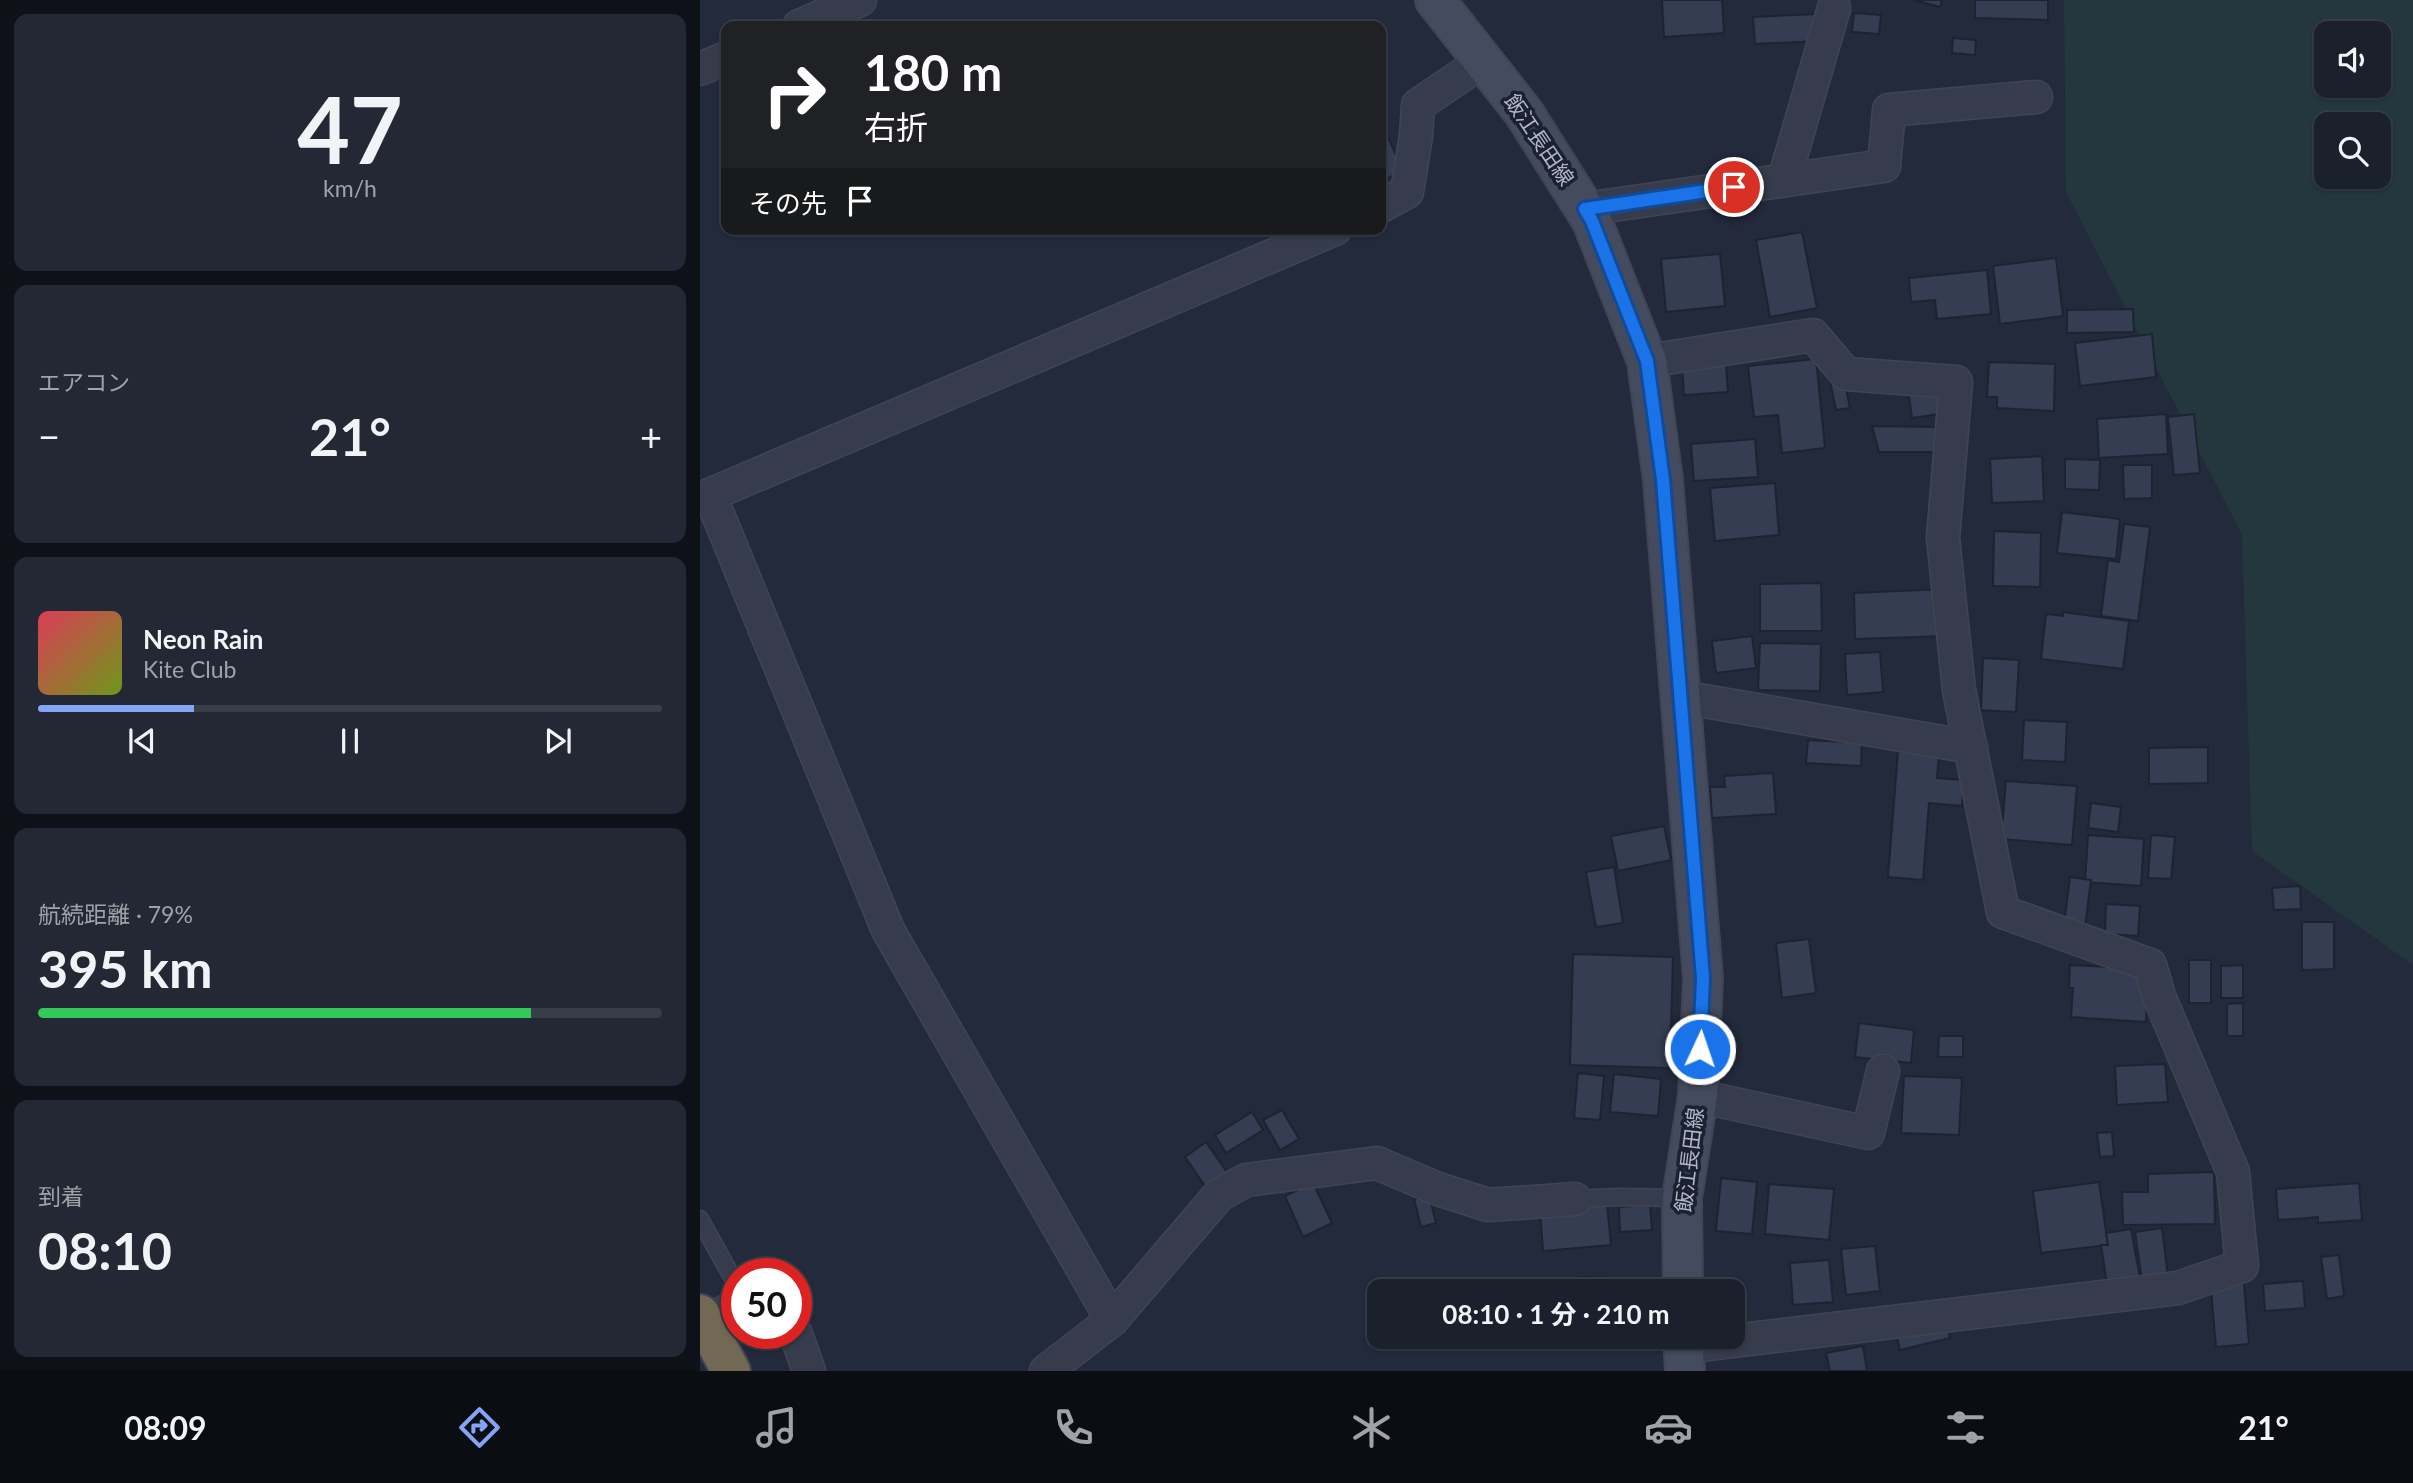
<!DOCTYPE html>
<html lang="ja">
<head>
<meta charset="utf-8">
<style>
  body { margin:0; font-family:Lato,"Noto Sans JP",sans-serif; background:#232834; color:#f1f3f6; height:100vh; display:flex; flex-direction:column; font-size:26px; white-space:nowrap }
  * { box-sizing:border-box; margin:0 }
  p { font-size:23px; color:#9fa3a9 }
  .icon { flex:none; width:38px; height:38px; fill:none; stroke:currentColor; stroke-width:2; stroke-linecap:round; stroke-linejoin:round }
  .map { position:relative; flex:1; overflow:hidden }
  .drawer { display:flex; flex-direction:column; gap:14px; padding:14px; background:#0e1218; width:700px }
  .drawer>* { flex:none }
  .hud { position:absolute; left:21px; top:21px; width:665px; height:214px; border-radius:14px; box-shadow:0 2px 5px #0004,0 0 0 2px #383e48; background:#202124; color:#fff; overflow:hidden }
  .controls { position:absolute; left:1614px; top:21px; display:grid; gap:14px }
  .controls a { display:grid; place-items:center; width:77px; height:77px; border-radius:14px; background:#1a202c; box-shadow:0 2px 5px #0004,0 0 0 2px #383e48; font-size:35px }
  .speed { position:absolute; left:21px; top:1258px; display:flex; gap:14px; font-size:35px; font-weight:700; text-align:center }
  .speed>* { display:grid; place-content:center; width:91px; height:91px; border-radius:50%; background:#1a202c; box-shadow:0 2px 5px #0004,0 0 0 2px #383e48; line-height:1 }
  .speed .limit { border:10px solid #d22; background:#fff; color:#111 }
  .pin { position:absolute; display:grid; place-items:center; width:60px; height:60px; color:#fff; margin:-30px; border:4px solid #fff; border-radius:50%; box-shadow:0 2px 7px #0007 }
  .me { position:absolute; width:77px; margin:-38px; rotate:3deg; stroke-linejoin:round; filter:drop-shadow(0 0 5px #0008) }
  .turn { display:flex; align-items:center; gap:24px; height:147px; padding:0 28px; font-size:32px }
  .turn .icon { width:91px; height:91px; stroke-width:2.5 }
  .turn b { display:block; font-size:49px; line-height:60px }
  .then { display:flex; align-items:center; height:66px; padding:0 28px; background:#0003; gap:14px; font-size:26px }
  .big { font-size:52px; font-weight:700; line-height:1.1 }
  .drawer .tile { flex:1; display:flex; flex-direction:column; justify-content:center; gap:10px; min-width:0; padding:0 24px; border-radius:14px; background:#232834 }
  .drawer .dial { align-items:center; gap:0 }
  .dial b { font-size:91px; line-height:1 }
  .song { display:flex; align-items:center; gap:21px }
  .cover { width:84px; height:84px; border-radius:10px; background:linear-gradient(135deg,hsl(350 70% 55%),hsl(80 70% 35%)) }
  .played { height:7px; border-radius:4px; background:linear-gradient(90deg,#84a4f9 25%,#383e48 25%) }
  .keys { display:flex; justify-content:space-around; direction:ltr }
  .heat { display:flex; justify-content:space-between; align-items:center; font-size:38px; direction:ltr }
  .charge { height:10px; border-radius:5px; background:linear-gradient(90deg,#34c759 79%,#383e48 0) }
  .trip { position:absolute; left:667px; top:1279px; width:378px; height:70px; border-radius:14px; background:#1a202c; box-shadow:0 2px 5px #0004,0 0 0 2px #383e48; font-weight:700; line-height:70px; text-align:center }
  .dock { display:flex; height:112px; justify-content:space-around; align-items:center; background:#0a0d12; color:#9fa3a9 }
  .dock .icon { width:49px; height:49px }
  .dock .active { color:#84a4f9 }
  .dock b { font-size:32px; color:#f1f3f6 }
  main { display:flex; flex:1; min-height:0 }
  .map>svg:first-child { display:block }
  .green { fill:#24373c; fill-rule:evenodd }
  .building { fill:#343d52; stroke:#1d2332; stroke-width:2 }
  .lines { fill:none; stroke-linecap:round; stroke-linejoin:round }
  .street-tunnel { stroke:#373f50; stroke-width:32; stroke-dasharray:32 16; stroke-linecap:butt }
  .lane-casing { stroke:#3f4554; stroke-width:19 }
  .street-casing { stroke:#3f4554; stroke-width:35 }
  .secondary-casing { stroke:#3f4554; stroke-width:42 }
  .highway-casing { stroke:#3e4453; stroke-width:42 }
  .lane { stroke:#363c4b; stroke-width:16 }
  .street { stroke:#363c4b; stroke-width:32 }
  .secondary { stroke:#444b5e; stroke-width:38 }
  .highway { stroke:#716953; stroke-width:38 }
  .route-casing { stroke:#114b97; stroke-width:18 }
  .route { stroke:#1a73e8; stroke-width:12 }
  .labels { text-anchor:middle; stroke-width:7; stroke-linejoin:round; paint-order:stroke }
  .street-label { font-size:21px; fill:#b1b7c7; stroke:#1b2130 }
</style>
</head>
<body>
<main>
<section class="drawer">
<div class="tile dial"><b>47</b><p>km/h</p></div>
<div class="tile"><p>エアコン</p>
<div class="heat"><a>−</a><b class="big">21°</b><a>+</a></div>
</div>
<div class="tile">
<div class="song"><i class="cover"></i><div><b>Neon Rain</b><p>Kite Club</p></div></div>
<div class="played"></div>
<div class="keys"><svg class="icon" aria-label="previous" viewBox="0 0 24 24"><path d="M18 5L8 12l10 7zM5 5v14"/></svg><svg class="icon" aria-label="pause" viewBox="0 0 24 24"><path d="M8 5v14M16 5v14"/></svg><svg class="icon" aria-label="next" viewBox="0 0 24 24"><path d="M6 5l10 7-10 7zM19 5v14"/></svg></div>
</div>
<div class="tile"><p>航続距離 · 79%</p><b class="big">395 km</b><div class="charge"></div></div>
<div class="tile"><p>到着</p><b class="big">08:10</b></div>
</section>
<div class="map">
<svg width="1713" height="1371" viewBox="0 0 1713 1371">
  <rect width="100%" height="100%" fill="#222a3b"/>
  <path class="green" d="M1364,0H1713V965L1552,851L1542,535L1366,192ZM1626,33H1678V86H1626ZM1626,124H1678V177H1626Z"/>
  <g class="building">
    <path d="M962,0H1022L1024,33L964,37Z"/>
    <path d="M1214,0H1242L1240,7Z"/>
    <path d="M1275,0H1348V20L1275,18Z"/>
    <path d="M1154,13L1181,15L1179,34L1152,32Z"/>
    <path d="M1116,14L1117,41L1055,44L1053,17Z"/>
    <path d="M1253,38L1276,40L1275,55L1252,53Z"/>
    <path d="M681,121L703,171L684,180L681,173Z"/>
    <path d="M1102,232L1117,308L1070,317L1056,240Z"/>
    <path d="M1020,254L1025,306L966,312L961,259Z"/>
    <path d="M1356,258L1363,316L1300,324L1293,266Z"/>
    <path d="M1287,270L1291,314L1237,319L1235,300L1211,302L1209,278Z"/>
    <path d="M1433,309L1434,332L1367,333V310Z"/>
    <path d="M1452,334L1456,377L1380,386L1375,343Z"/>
    <path d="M1116,359L1125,448L1082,453L1078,415L1054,417L1048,366Z"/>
    <path d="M1289,362L1355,364L1354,411L1297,408V397H1287Z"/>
    <path d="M1026,364L1028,392L984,395L982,367Z"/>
    <path d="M1144,379L1150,408L1136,410L1130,381Z"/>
    <path d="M1236,385L1240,414L1212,418L1208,389Z"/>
    <path d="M1466,414L1468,454L1399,458L1397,419Z"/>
    <path d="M1494,414L1500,473L1474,475L1468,417Z"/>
    <path d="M1172,426L1238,427V452H1179Z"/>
    <path d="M1055,439L1058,477L994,481L991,444Z"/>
    <path d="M1342,456L1344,501L1292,503L1290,459Z"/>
    <path d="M1365,459L1400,460L1399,490L1365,489Z"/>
    <path d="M1423,465H1452V498L1424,499Z"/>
    <path d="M1075,483L1079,535L1015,541L1010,488Z"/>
    <path d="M1362,512L1420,519L1416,559L1357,553Z"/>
    <path d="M1424,524L1450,527L1438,621L1401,616L1408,560L1419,562Z"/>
    <path d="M1294,531L1341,533L1340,587L1293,586Z"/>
    <path d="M1121,583L1122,631H1060V584Z"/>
    <path d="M1244,589L1246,636L1155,639L1154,593Z"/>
    <path d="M1363,612L1429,621L1423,669L1341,659L1346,614L1363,616Z"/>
    <path d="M1052,636L1056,668L1016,673L1012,641Z"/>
    <path d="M1060,643L1121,644L1120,691L1058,690Z"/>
    <path d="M1180,652L1183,692L1147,695L1145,654Z"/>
    <path d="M1283,658L1319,660L1316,712L1281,710Z"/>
    <path d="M1324,720L1367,722L1365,762L1322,760Z"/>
    <path d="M1108,740L1162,743L1161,766L1106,763Z"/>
    <path d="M1508,747V783L1449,784V748Z"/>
    <path d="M1198,751L1239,754L1237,778L1264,780L1262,806L1229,803L1223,880L1188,877Z"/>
    <path d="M1073,773L1076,814L1012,818L1010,787H1025L1024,776Z"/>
    <path d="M1306,781L1377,786L1372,845L1301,839Z"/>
    <path d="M1391,803L1421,807L1418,832L1388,828Z"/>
    <path d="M964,826L971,860L918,871L911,836Z"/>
    <path d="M1388,835L1444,839L1441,886L1385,882Z"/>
    <path d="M1451,835L1475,837L1471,879L1448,878Z"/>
    <path d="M914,867L923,923L896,927L886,872Z"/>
    <path d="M1370,877L1391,880L1385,927L1364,924Z"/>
    <path d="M1600,886L1601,909L1574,910L1572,888Z"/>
    <path d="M1406,904L1440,906L1438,936L1405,934Z"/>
    <path d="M1602,922H1634V969L1602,970Z"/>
    <path d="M1109,939L1116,993L1082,998L1076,943Z"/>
    <path d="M873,954L973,957L970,1068L870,1065Z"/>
    <rect x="1489" y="960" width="22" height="43"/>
    <path d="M1370,965L1449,969L1446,1022L1371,1017L1373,988H1369Z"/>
    <path d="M1543,965V998H1521V966Z"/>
    <path d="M1543,1003V1036H1527V1004Z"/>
    <path d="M1159,1023L1214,1030L1211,1063L1155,1057Z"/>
    <path d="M1239,1036H1263V1057H1238Z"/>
    <path d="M1465,1064L1468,1102L1417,1105L1415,1066Z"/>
    <path d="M878,1073L904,1076L900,1120L874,1118Z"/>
    <path d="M914,1074L961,1079L958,1116L910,1112Z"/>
    <path d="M1204,1076L1262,1078L1259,1135L1201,1133Z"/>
    <path d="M582,1110L599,1139L580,1150L563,1120Z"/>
    <path d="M552,1112L563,1130L526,1153L515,1135Z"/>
    <path d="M1412,1132L1414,1156L1400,1157L1397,1133Z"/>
    <path d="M506,1142L531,1178L510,1193L485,1157Z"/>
    <path d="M1514,1172L1515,1224L1423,1225L1422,1192H1448V1174Z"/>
    <path d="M1021,1178L1057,1182L1052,1234L1016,1231Z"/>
    <path d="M1399,1182L1408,1245L1341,1253L1333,1191Z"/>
    <path d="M613,1183L632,1223L603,1237L585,1196Z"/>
    <path d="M1659,1183L1662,1220L1618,1223V1217L1578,1220L1576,1189Z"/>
    <path d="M1069,1184L1134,1189L1129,1240L1065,1234Z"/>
    <path d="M729,1195L736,1223L721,1227L714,1199Z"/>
    <path d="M907,1205L911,1245L843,1251L840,1210Z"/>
    <path d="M950,1205L952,1230L920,1232L919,1207Z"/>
    <path d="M1462,1228L1468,1277L1442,1281L1435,1232Z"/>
    <path d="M1431,1229L1440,1278L1407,1284L1401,1245H1408L1406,1233Z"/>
    <path d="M1175,1246L1180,1291L1146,1295L1141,1249Z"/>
    <path d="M1639,1255L1644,1296L1627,1299L1621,1257Z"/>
    <path d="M1129,1260L1133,1302L1093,1305L1090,1263Z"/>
    <path d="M879,1277L908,1278V1292H879Z"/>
    <path d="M1540,1278L1544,1284L1549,1344L1516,1347L1511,1289Z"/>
    <path d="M1603,1281L1605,1308L1565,1311L1563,1284Z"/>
    <path d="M1245,1317L1250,1338L1200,1350L1195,1329Z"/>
    <path d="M1163,1346L1167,1371H1130L1126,1353Z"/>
  </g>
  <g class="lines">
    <path class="street-tunnel" d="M0,1322L37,1304"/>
    <defs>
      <g id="lane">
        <path d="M875,1199L919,1197L982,1198"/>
        <path d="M0,1219L37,1286"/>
      </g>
      <g id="street">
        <path d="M99,26L160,0"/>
        <path d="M0,69L26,58"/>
        <path d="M1084,180L1134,8"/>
        <path d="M681,206L707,192L716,136L718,105L783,61"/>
        <path d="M885,209L1184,166L1189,110L1336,97"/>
        <path d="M947,361L1113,335L1146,374L1256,382L1243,538L1259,690L1303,912L1450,965L1459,996L1533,1172L1542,1266L1478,1288L983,1347"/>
        <path d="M10,495L188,930L412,1320"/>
        <path d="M0,499L635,229"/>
        <path d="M981,697L1271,747"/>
        <path d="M998,1096L1168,1133L1183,1071"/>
        <path d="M96,1334L109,1371"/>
        <path d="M346,1371L412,1320L519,1195L546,1180L677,1163L738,1189L788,1205L875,1199"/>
      </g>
      <g id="secondary">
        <path d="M735,0L824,113L892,221L947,361L963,480L1003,978L998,1096L982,1198L983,1292"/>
        <path d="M983,1337L985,1371"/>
      </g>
      <path id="highway" d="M0,1314L31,1371"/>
    </defs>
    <use href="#lane" class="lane-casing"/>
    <use href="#street" class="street-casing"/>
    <use href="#secondary" class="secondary-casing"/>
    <use href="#highway" class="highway-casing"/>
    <use href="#lane" class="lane"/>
    <use href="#street" class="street"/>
    <use href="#secondary" class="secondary"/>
    <use href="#highway" class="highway"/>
  </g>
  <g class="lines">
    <defs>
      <path id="route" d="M1000,1049L1003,978L963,480L947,361L892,221L885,209L1034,187"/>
    </defs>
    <use href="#route" class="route-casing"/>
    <use href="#route" class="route"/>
  </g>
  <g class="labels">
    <g class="street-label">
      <text transform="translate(839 140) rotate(56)" y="7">飯江長田線</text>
      <text transform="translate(990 1160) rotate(-83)" y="7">飯江長田線</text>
    </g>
  </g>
</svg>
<div class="controls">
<a><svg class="icon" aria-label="sound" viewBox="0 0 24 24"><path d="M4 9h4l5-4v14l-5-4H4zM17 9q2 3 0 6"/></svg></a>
<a><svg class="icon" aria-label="search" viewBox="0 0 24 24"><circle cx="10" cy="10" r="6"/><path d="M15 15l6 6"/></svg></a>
</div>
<div class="speed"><div class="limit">50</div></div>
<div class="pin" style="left:1034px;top:187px;background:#d93025"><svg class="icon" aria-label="arrive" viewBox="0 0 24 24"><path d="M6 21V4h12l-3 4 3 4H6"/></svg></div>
<svg class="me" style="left:1000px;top:1049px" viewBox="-20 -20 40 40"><circle r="17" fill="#1a73e8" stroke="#fff" stroke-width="3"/><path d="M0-11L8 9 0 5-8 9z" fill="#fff"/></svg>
<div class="trip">08:10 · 1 分 · 210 m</div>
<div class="hud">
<div class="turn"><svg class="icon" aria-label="right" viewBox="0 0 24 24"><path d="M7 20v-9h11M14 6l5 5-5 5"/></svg><div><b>180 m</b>右折</div></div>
<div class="then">その先<svg class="icon" aria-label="arrive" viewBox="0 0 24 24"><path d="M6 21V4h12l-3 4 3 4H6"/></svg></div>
</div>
</div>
</main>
<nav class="dock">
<b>08:09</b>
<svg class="icon active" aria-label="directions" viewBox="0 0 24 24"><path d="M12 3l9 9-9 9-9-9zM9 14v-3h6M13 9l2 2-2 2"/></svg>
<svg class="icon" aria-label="music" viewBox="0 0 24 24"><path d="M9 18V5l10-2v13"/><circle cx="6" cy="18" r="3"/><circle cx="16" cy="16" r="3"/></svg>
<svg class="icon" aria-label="phone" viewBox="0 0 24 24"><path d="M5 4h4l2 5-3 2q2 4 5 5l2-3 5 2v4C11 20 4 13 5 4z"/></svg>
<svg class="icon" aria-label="climate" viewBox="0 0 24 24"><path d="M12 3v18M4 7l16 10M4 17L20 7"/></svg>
<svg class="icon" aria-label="car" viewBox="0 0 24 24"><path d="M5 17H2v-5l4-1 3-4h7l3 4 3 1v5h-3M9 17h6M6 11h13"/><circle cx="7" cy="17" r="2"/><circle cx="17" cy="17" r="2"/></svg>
<svg class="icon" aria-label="filters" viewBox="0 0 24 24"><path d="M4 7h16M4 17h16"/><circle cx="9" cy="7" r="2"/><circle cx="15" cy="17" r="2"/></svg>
<b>21°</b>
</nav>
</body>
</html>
